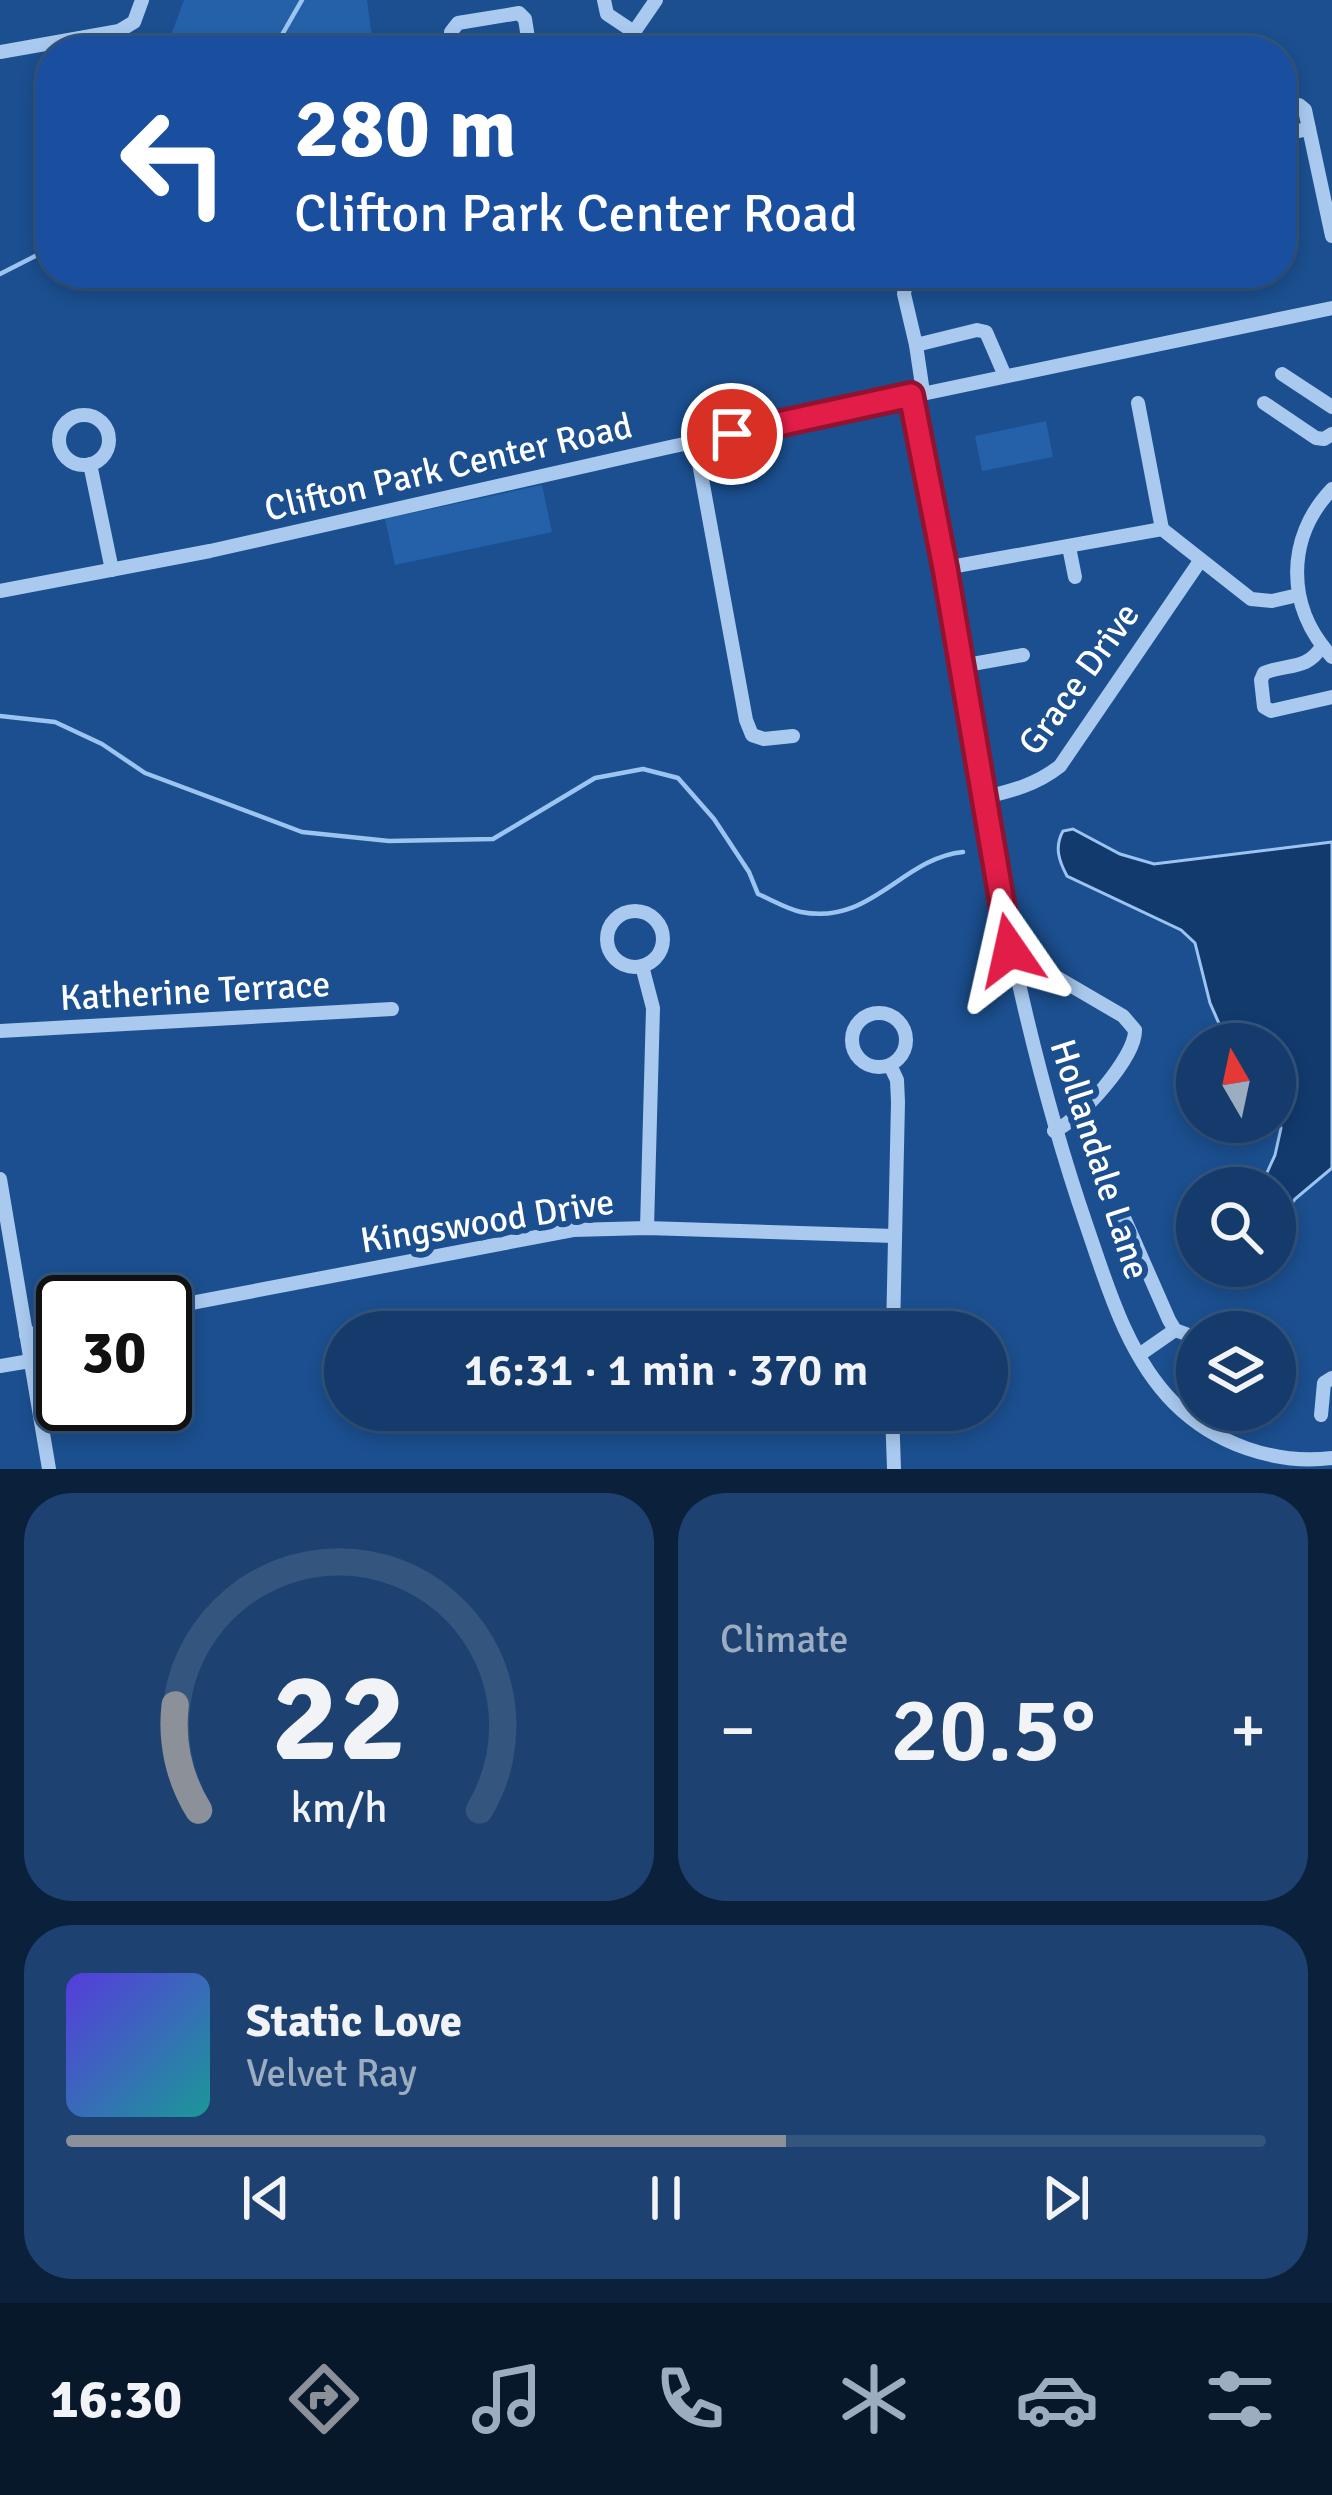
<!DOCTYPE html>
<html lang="en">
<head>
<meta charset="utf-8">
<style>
  body { margin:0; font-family:Signika,sans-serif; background:#1d4271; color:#f1f3f6; height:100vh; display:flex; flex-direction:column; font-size:45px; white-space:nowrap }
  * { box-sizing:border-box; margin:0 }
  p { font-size:39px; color:#9dadc1 }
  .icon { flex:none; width:66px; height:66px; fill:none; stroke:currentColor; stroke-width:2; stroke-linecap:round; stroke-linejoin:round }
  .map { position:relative; height:1469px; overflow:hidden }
  .details { display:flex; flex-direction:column; gap:24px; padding:24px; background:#0b203b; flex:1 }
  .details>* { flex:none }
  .banner { position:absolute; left:36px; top:36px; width:1260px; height:252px; border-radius:48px; box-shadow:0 6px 18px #0003,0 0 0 3px #33557e; background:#1a4fa0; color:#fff; overflow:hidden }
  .needle { width:78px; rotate:351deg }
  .fabs { position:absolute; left:1176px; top:1023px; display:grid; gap:24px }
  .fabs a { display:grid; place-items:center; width:120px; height:120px; border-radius:50%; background:#143b6b; box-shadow:0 6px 18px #0003,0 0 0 3px #33557e; font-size:60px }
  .speed { position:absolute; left:36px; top:1275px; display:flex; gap:24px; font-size:60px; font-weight:700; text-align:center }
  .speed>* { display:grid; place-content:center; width:156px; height:156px; border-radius:50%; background:#143b6b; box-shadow:0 6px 18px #0003,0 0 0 3px #33557e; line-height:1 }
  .speed .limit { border:6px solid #111; border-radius:18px; background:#fff; color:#111 }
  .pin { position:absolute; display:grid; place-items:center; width:102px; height:102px; color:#fff; margin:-51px; border:6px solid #fff; border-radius:50%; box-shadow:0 3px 12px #0007 }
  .me { position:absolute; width:132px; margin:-66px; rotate:349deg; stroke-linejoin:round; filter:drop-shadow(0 0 9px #0008) }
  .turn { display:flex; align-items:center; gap:42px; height:252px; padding:0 60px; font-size:54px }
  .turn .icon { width:156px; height:156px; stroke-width:2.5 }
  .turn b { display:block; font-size:84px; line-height:102px }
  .big { font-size:90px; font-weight:600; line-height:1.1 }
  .details .widget { flex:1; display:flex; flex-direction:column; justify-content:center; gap:18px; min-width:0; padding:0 42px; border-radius:48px; background:#1d4271 }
  .details .dial { align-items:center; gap:0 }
  .dial svg { height:312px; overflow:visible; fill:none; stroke:#33557e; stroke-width:7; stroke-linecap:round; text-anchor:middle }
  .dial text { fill:#f1f3f6; stroke:none }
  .song { display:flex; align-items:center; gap:36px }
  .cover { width:144px; height:144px; border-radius:18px; background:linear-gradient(135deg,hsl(250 70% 55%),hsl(180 70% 35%)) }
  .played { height:12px; border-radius:6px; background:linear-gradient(90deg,#8c9099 60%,#33557e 60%) }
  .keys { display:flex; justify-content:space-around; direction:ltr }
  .heat { display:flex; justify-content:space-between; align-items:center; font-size:66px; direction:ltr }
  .details .tiles { flex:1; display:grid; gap:24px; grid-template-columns:1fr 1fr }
  .widget:last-child { grid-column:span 2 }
  .trip { position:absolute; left:324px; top:1311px; width:684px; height:120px; border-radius:60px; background:#143b6b; box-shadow:0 6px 18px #0003,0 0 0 3px #33557e; font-weight:600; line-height:120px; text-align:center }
  .tab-bar { display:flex; height:192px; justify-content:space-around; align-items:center; background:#08182b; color:#9dadc1 }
  .tab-bar .icon { width:84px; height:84px }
  .tab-bar .active { color:#8c9099 }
  .tab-bar b { font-size:54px; color:#f1f3f6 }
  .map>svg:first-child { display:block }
  .green { fill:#2461a8 }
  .water { fill:#123a6d; stroke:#9cc4f0; stroke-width:3 }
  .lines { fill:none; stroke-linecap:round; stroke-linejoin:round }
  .stream { stroke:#9cc4f0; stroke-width:4.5 }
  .minor { stroke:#a9c9ee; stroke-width:14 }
  .route-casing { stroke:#92132f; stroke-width:30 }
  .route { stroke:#e11d48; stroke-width:21 }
  .labels { text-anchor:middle; stroke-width:12; stroke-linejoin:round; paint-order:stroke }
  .street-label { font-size:36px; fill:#fff; stroke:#1b4f8f }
</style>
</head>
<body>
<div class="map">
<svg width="1332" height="1469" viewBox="0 0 1332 1469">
  <rect width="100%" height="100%" fill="#1b4f8f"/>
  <g class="green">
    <path d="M184,0H367L374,51H165Z"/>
    <path d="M1046,421L1053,457L982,471L975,436Z"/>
    <path d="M542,485L552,532L395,565L385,519Z"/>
  </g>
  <path class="water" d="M1073,829L1120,854L1154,864L1332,842V1168L1295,1199L1275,1230V1188H1260L1275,1155L1281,1128L1275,1116V1044H1228L1210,1003L1195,943L1181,930L1067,876C1059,861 1054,847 1063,831Z"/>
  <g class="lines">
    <g class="stream">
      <path d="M279,40L302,0"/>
      <path d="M0,274L51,248"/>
      <path d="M0,716L55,722L102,744L145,773L302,832L389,841L493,839L595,778L643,769L678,778L714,819L749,872L758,894C772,900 787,909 801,912C871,926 902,858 963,852"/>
    </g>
    <g class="minor">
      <path d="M604,0L607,14L634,32L643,51"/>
      <path d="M634,32L656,0"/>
      <path d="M453,51L451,32L458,23L519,13L525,19L530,51"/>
      <path d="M0,52L119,31L134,22L142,0"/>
      <path d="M1281,107L1299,105L1305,110L1332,236"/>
      <path d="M1281,134L1309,129"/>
      <path d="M907,273L904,294L916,345"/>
      <path d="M1282,374L1332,407"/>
      <path d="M923,392L916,345L977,330L986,332L1005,376"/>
      <path d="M911,395C965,672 994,956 1086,1224C1107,1285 1127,1356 1174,1403C1215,1444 1275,1465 1332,1458"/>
      <path d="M1138,403L1162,529"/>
      <path d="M1264,403L1316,438L1324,439L1332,434"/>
      <circle cx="84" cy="440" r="25"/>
      <path d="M695,441L746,720L752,735L764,739L793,736"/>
      <path d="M90,464L112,570"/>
      <path d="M1332,489C1285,538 1286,608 1332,657"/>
      <path d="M1069,547L1075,577"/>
      <path d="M945,568L1162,529L1251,599L1272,601L1298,595"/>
      <path d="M0,591L210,551L670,447L1332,308"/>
      <path d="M1322,646C1307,671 1288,663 1264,673L1261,680L1264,707L1271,711L1332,697"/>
      <path d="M961,666L1023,655"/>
      <path d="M982,798C1011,791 1036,785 1060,766L1200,561"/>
      <circle cx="635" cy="939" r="28"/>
      <path d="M1010,950L1123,1016L1135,1030C1136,1057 1079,1121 1054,1131"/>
      <path d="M642,966L653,1008L647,1228"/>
      <circle cx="879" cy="1040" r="27"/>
      <path d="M0,1031L392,1009"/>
      <path d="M890,1065L897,1080L898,1102L893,1332"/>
      <path d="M0,1179L49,1469"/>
      <path d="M1122,1213L1169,1320L1175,1330L1197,1338"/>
      <path d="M165,1308L573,1230L647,1228L894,1236"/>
      <path d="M26,1335L63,1328"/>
      <path d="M1139,1355L1175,1330"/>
      <path d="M0,1366L30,1361"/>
      <path d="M892,1410L894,1469"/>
      <path d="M1321,1415L1324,1383L1332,1378"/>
    </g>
  </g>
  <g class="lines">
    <defs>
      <path id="route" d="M732,434L911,395L945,568L1010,950"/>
    </defs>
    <use href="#route" class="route-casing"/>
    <use href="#route" class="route"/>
  </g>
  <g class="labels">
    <g class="street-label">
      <text transform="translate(448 466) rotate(-13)" y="13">Clifton Park Center Road</text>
      <text transform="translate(1078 678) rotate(-54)" y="13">Grace Drive</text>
      <text transform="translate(195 990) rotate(-3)" y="13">Katherine Terrace</text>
      <text transform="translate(1101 1159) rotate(72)" y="13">Hollandale Lane</text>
      <text transform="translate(487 1220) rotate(-9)" y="13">Kingswood Drive</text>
    </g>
  </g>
</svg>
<div class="fabs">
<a><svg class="needle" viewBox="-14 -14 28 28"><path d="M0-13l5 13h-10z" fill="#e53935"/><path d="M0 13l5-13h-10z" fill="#9dadc1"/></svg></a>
<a><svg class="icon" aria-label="search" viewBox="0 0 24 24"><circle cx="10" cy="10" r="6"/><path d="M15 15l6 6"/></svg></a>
<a><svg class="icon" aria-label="layers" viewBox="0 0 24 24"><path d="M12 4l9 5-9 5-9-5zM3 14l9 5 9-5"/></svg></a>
</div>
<div class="speed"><div class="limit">30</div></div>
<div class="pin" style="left:732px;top:434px;background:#d93025"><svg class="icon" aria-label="arrive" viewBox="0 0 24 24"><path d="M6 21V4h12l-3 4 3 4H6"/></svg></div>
<svg class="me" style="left:1010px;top:950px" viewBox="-20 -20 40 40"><path d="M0-17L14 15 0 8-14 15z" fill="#e11d48" stroke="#fff" stroke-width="4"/></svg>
<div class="trip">16:31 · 1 min · 370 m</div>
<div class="banner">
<div class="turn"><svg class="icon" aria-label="left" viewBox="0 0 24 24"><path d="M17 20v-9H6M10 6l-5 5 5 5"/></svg><div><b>280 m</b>Clifton Park Center Road</div></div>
</div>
</div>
<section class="details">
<div class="tiles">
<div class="widget dial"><svg viewBox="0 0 100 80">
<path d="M14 69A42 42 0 1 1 86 69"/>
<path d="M14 69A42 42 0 0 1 8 42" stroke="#8c9099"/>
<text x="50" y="56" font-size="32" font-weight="700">22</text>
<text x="50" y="72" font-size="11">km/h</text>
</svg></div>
<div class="widget"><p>Climate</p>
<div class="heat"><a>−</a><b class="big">20.5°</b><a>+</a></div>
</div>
<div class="widget">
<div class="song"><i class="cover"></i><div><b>Static Love</b><p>Velvet Ray</p></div></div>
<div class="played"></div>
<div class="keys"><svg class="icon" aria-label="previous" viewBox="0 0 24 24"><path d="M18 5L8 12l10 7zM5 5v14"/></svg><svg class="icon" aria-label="pause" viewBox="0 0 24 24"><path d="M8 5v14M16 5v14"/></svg><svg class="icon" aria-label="next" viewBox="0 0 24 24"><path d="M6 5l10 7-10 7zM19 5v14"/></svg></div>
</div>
</div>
</section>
<nav class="tab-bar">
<b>16:30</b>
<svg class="icon active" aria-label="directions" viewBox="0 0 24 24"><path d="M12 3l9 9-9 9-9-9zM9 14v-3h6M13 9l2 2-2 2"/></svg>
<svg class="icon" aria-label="music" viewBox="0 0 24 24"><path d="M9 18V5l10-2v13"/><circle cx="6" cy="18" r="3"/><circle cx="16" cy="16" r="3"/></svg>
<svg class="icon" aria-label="phone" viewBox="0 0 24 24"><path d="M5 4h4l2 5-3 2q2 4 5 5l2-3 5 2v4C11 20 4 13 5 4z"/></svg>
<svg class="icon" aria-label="climate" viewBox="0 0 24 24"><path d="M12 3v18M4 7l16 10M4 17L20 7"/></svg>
<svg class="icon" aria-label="car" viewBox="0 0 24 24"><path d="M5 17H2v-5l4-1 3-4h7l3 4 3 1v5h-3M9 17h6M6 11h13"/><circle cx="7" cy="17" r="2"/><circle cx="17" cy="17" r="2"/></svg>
<svg class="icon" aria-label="filters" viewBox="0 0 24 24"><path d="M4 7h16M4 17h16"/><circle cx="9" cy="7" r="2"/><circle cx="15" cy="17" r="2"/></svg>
</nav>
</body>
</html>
